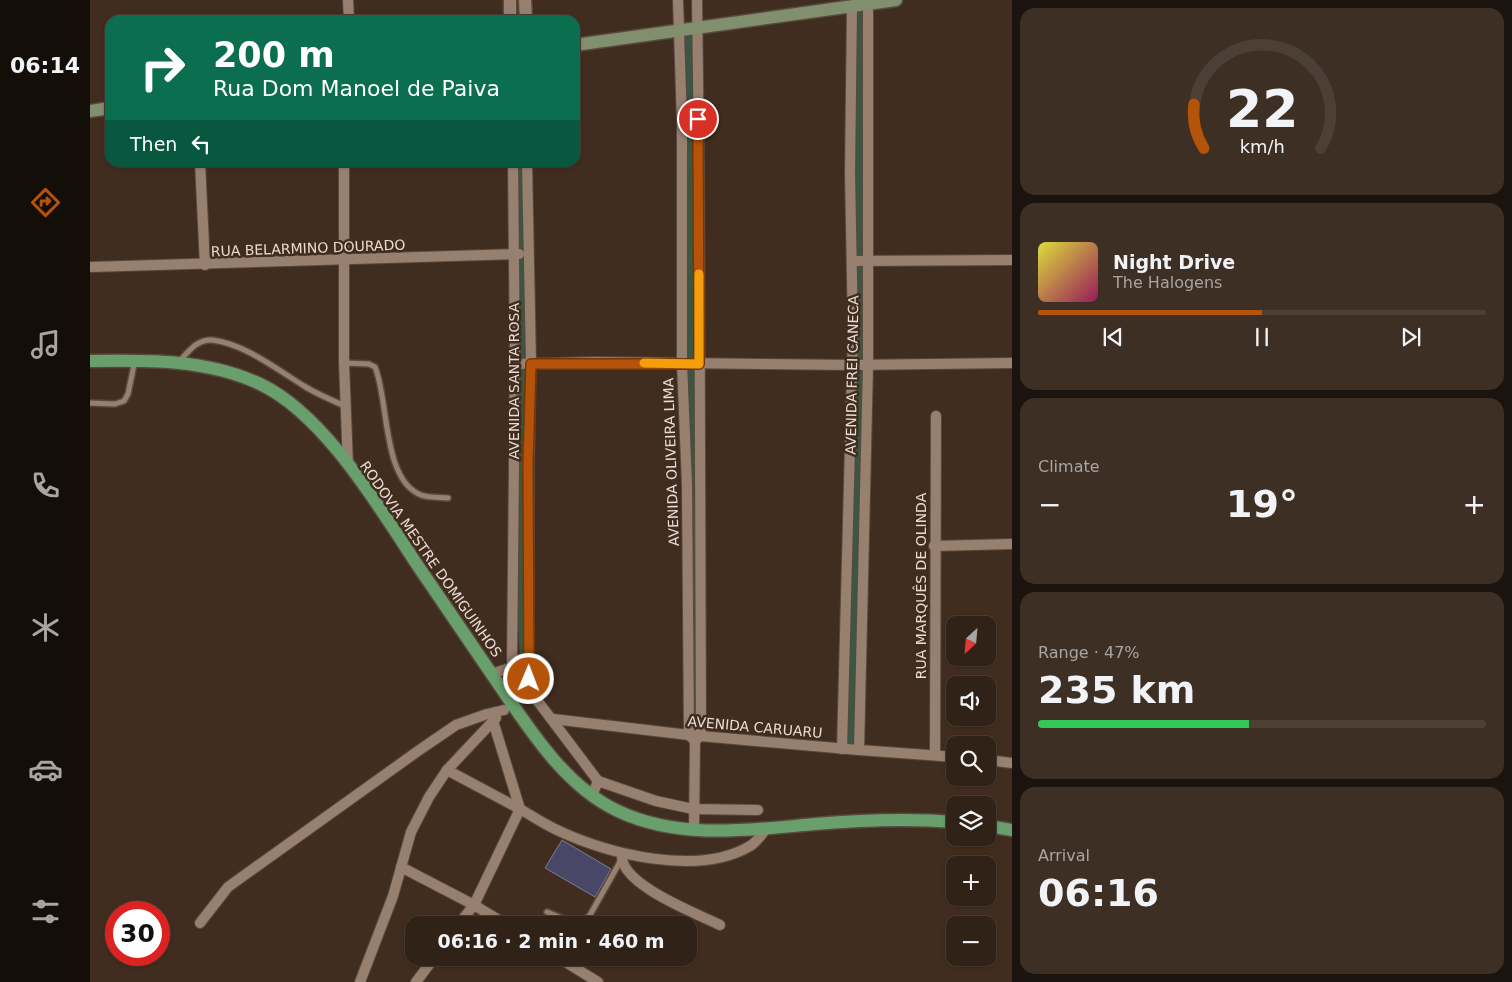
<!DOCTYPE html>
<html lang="en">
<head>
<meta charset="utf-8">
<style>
  body { margin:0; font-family:"DejaVu Sans",sans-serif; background:#3d2f24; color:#f1f3f6; height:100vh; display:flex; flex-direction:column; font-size:19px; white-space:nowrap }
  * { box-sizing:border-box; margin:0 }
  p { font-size:16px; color:#a8a4a1 }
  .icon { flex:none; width:28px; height:28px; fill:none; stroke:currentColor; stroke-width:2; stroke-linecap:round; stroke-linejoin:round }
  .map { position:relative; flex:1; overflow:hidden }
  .drawer { display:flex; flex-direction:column; gap:8px; padding:8px; background:#1b130d; width:500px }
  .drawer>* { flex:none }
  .guide { position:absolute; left:15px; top:15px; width:475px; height:152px; border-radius:15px; box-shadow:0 1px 4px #0004,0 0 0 1px #4c3f36; background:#0b6e4f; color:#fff; overflow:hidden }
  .needle { width:32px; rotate:206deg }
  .fabs { position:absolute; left:856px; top:616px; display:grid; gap:10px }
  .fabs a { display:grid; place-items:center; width:50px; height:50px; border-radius:10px; background:#312217; box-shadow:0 1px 4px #0004,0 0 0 1px #4c3f36; font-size:25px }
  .speed { position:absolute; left:15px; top:901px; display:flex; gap:10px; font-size:25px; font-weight:700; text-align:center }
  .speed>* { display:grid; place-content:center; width:65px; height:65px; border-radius:50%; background:#312217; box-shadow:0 1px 4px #0004,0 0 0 1px #4c3f36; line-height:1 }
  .speed .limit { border:8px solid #d22; background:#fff; color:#111 }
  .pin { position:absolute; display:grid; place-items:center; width:42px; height:42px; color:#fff; margin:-21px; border:2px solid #fff; border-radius:50%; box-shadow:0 1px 5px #0007 }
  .me { position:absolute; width:55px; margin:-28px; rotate:1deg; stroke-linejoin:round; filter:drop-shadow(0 0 4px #0008) }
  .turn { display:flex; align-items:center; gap:18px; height:105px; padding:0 25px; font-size:22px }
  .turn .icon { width:65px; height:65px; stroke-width:2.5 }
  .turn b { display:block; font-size:35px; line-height:42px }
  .then { display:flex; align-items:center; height:48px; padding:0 25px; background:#0003; gap:10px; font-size:19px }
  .big { font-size:38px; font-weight:700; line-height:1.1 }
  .drawer .widget { flex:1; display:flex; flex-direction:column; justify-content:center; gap:8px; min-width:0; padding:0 18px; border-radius:15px; background:#3d2f24 }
  .drawer .dial { align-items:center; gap:0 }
  .dial svg { height:130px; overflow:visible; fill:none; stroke:#4c3f36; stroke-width:7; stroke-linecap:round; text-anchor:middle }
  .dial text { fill:#f1f3f6; stroke:none }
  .song { display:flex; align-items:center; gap:15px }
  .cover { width:60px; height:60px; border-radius:8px; background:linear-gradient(135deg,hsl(60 70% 55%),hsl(330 70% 35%)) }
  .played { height:5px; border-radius:2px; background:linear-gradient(90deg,#b45309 50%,#4c3f36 50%) }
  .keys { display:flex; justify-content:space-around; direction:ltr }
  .heat { display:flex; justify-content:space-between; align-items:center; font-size:28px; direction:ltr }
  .charge { height:8px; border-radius:4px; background:linear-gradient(90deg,#34c759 47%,#4c3f36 0) }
  .trip { position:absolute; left:315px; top:916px; width:292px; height:50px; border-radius:15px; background:#312217; box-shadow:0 1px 4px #0004,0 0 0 1px #4c3f36; font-weight:700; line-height:50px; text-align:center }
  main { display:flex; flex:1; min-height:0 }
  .tabs { display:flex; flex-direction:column; width:90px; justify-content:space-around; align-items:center; background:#140e09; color:#a8a4a1 }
  .tabs .icon { width:35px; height:35px }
  .tabs .selected { color:#b45309 }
  .tabs b { font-size:22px; color:#f1f3f6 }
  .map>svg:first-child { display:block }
  .green { fill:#395743 }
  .building { fill:#494767; stroke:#7c7b94 }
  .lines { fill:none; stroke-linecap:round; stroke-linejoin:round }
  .service-casing { stroke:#59493d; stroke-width:8 }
  .minor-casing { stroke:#59493d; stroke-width:12 }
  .tertiary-casing { stroke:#59493d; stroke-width:15 }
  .secondary-casing { stroke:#59493d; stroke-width:15 }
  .primary-casing { stroke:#59493d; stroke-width:15 }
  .service { stroke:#978070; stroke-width:5 }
  .minor { stroke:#978070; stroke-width:10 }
  .tertiary { stroke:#978070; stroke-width:12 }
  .secondary { stroke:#808f6e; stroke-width:12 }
  .primary { stroke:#699f6c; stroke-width:12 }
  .route-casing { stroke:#753606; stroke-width:12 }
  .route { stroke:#b45309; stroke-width:9 }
  .slow { stroke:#f59e0b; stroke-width:9 }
  .labels { text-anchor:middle; stroke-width:5; stroke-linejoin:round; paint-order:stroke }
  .street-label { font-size:14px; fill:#e9dcd3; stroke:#412d1f }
</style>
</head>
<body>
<main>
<nav class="tabs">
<b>06:14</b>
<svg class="icon selected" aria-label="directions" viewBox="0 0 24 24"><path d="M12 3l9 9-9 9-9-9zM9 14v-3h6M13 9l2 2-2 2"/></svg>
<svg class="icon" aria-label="music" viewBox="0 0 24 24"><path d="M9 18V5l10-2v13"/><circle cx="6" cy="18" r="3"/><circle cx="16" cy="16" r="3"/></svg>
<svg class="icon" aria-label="phone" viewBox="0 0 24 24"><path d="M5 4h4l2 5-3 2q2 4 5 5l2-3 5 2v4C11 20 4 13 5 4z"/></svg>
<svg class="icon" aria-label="climate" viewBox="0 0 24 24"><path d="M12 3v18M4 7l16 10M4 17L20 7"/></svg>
<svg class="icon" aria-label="car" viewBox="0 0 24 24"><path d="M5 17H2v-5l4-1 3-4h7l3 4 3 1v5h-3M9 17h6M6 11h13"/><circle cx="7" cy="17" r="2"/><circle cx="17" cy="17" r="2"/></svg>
<svg class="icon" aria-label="filters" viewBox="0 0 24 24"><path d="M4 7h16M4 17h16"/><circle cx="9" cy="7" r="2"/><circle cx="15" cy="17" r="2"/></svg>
</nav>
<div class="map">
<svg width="922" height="982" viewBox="0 0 922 982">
  <rect width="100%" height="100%" fill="#412d1f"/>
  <g class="green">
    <path d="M775,9L776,259L764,258V12Z"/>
    <path d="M604,31L607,361H594L592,33Z"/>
    <path d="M424,163H435V251L426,252Z"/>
    <path d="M435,257L438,362L427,361L426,258Z"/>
    <path d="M764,264H775V363H765Z"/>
    <path d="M594,366H608V612L604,734Z"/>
    <path d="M428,367H437V683L424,666H429L430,663L428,624Z"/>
    <path d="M775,367L767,749L754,748L764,368Z"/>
  </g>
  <path class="building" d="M472,840L521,869L505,897L455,868Z"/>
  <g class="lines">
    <defs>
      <g id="service">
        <path d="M89,362C98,352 107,339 122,340C153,343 188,370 214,386C227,394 241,400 255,406"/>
        <path d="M254,363L279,364L285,367C299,400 292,480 331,495C339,498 350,497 358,498"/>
        <path d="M0,403L25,404L34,401L38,394L45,360"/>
        <path d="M457,912L479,921L494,920L500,915L531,860"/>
      </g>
      <g id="minor">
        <path d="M258,0L259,20"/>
        <path d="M588,0L592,124V363L597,485L599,735L605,741"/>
        <path d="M110,162L115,265"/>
        <path d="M254,162V363L258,465"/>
        <path d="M437,162L441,363L439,461V689"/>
        <path d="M762,261L922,260"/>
        <path d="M0,267L429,254"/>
        <path d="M425,364L504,362L762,365L922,363"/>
        <path d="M844,546L922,544"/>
        <path d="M422,667L425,364L423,162"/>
        <path d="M402,674L422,667L508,781"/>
        <path d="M463,719L599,735L769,750L865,757"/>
        <path d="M403,721L430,809C442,816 454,824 467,830C518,854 608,877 660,846C666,843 671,835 676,829"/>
        <path d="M752,749L763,332L760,173L762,7"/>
        <path d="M769,750L778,365V4"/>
        <path d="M845,755L846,416"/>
        <path d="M898,760L922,763"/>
        <path d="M357,770L430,809L384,905L368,925"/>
        <path d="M502,796L508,781L566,801L603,809L668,810"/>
        <path d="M604,830L605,741L611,735L609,155L607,0"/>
        <path d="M532,854C528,884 608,914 630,925"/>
        <path d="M311,867L384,905L417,925"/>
        <path d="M110,923L138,887L328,751L366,725L397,714L414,710"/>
        <path d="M469,958L508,982"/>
        <path d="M270,982L303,896L321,832L339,797L357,770L406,718"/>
        <path d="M326,982L344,958"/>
      </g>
      <g id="tertiary">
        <path d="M420,0V20"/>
        <path d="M435,0L436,20"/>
      </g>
      <g id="secondary">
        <path d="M485,45L806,0"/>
        <path d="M0,111L20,108"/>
      </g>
      <g id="primary">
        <path d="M0,361C57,360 117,359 170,384C234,414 289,507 328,566C357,609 387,652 416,695C445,738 480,789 528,811C589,840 659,830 725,824C771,820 818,818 865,822"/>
        <path d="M898,826L922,830"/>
      </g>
    </defs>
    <use href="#service" class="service-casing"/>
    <use href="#minor" class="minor-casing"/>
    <use href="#tertiary" class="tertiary-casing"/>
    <use href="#secondary" class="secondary-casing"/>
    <use href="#primary" class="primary-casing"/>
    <use href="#service" class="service"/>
    <use href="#minor" class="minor"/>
    <use href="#tertiary" class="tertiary"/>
    <use href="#secondary" class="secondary"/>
    <use href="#primary" class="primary"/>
  </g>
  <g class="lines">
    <defs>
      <path id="route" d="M439,679L438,462L441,364H609L608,119"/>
    </defs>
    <use href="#route" class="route-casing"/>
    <use href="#route" class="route"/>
    <path class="slow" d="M554,363L609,364V274"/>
  </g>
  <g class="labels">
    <g class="street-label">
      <text transform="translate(218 248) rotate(-2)" y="5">RUA BELARMINO DOURADO</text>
      <text transform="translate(762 375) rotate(-89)" y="5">AVENIDA FREI CANECA</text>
      <text transform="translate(424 381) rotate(-90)" y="5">AVENIDA SANTA ROSA</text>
      <text transform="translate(581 462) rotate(-92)" y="5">AVENIDA OLIVEIRA LIMA</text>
      <text transform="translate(341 559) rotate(55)" y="5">RODOVIA MESTRE DOMIGUINHOS</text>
      <text transform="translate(831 586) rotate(-90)" y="5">RUA MARQUÊS DE OLINDA</text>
      <text transform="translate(665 727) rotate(5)" y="5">AVENIDA CARUARU</text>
    </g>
  </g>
</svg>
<div class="fabs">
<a><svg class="needle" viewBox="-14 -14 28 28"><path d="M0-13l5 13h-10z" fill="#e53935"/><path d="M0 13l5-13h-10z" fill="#a8a4a1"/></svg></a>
<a><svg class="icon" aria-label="sound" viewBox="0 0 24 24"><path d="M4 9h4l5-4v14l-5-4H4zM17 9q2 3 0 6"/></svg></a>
<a><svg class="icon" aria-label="search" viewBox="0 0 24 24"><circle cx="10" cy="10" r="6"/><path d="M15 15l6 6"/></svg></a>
<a><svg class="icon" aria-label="layers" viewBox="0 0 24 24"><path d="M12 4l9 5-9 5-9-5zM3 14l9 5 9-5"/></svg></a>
<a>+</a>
<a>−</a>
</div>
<div class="speed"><div class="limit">30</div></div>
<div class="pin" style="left:608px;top:119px;background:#d93025"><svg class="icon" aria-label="arrive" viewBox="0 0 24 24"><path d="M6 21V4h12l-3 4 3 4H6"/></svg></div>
<svg class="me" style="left:439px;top:679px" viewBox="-20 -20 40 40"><circle r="17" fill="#b45309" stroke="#fff" stroke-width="3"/><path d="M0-11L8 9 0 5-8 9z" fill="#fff"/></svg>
<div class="trip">06:16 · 2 min · 460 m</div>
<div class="guide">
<div class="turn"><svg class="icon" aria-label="right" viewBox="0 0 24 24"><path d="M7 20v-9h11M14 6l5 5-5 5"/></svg><div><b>200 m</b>Rua Dom Manoel de Paiva</div></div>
<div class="then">Then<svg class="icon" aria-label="left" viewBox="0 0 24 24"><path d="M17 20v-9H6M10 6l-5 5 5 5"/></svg></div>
</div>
</div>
<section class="drawer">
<div class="widget dial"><svg viewBox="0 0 100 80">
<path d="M14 69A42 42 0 1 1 86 69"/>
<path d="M14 69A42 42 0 0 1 8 42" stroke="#b45309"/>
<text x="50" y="56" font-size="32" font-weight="700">22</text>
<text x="50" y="72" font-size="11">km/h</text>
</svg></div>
<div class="widget">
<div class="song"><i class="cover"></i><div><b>Night Drive</b><p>The Halogens</p></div></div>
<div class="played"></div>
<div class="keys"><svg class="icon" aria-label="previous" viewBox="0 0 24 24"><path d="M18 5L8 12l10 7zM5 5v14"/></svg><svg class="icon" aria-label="pause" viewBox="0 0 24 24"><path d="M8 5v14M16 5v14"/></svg><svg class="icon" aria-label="next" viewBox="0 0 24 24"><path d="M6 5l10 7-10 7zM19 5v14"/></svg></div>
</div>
<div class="widget"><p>Climate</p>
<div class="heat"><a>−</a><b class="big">19°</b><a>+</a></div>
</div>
<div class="widget"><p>Range · 47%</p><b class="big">235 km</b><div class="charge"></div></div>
<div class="widget"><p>Arrival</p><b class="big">06:16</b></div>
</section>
</main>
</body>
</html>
